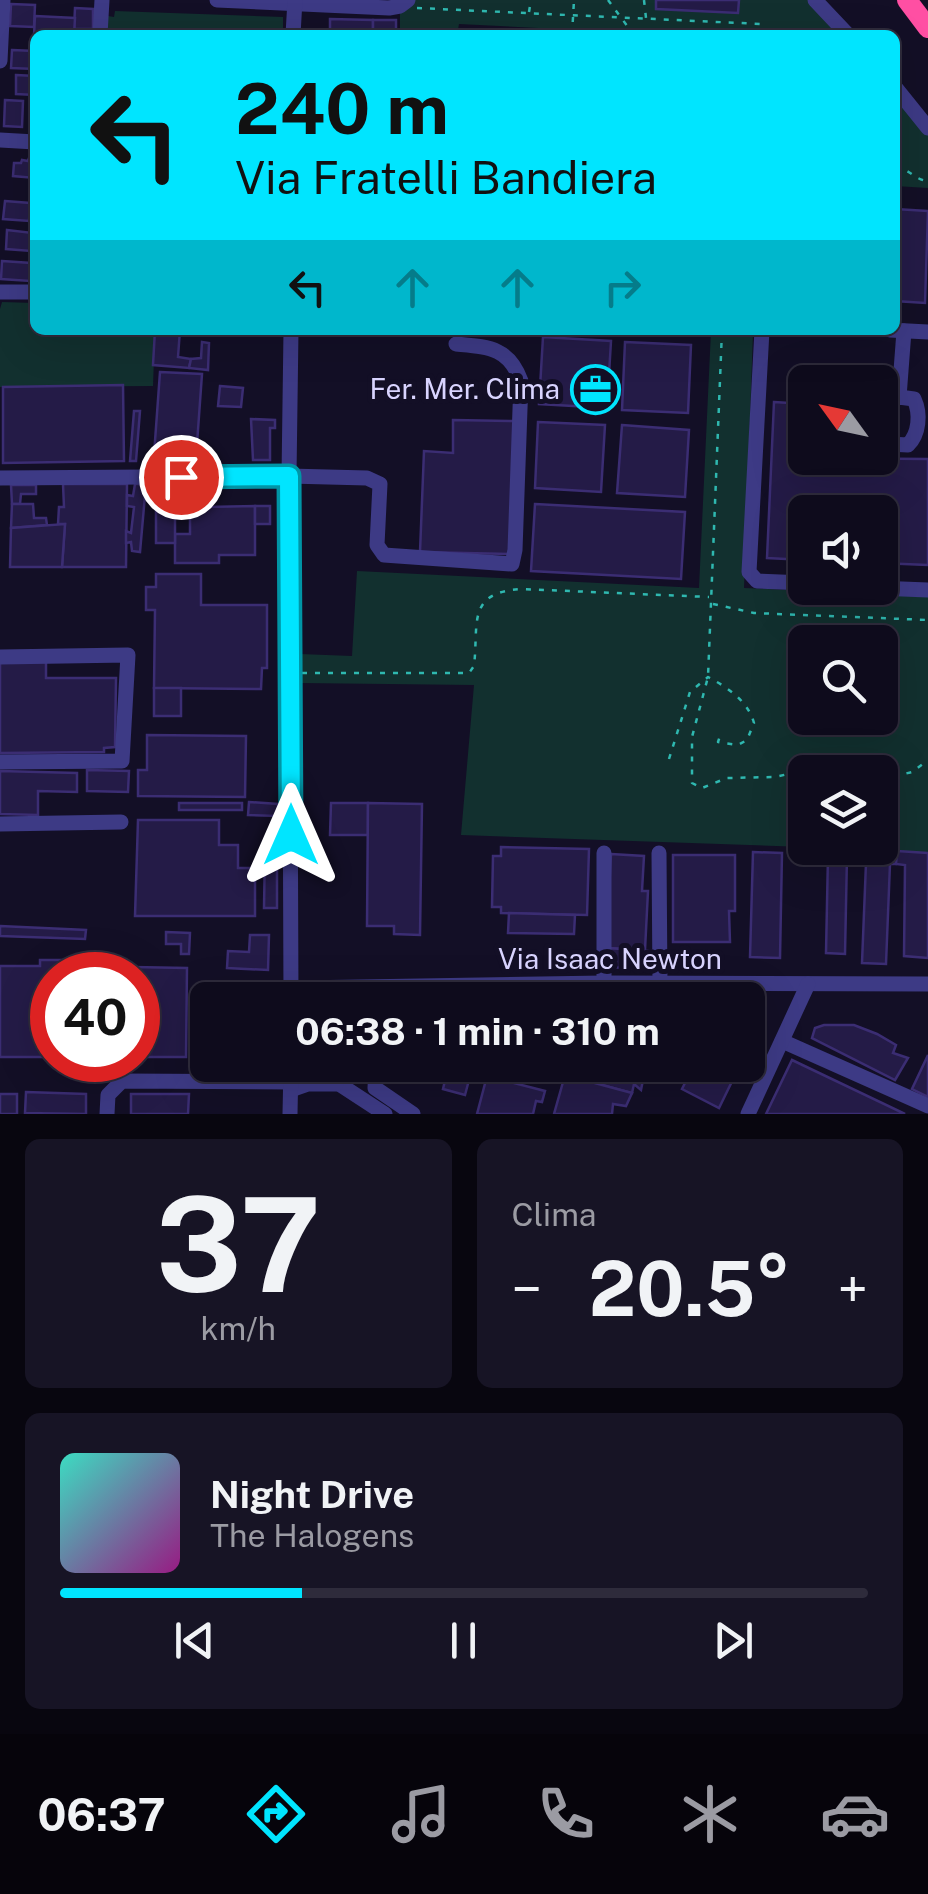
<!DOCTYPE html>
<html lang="it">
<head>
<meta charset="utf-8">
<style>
  body { margin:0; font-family:"Public Sans",sans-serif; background:#171425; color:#f1f3f6; height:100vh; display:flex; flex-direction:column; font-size:38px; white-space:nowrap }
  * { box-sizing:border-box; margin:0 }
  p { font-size:32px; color:#9b9ba3 }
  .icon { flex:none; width:55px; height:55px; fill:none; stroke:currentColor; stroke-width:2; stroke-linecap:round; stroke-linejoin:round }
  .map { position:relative; height:1114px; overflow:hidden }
  .sheet { display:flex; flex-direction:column; gap:25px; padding:25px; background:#08060f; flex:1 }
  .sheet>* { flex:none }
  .guide { position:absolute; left:30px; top:30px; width:870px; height:305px; border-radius:15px; box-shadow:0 10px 40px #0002,0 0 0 2px #2e2b3b; background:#00e5ff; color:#111; overflow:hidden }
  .needle { width:65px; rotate:303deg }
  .tools { position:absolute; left:788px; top:365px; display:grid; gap:20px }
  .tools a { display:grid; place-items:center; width:110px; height:110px; border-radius:15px; background:#0e0b1c; box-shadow:0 10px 40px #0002,0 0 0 2px #2e2b3b; font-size:50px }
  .speed { position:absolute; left:30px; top:952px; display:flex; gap:20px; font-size:50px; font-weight:700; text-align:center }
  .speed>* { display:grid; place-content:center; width:130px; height:130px; border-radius:50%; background:#0e0b1c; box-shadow:0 10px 40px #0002,0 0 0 2px #2e2b3b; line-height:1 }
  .speed .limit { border:15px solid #d22; background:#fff; color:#111 }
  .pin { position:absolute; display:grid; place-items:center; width:85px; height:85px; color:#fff; margin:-42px; border:5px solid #fff; border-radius:50%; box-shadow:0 2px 10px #0007 }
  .me { position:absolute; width:110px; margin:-55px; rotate:0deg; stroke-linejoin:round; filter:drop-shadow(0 0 8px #0008) }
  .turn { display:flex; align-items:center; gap:35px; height:210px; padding:0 40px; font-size:45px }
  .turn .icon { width:130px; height:130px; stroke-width:2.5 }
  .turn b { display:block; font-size:70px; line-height:85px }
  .lanes { display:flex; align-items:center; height:95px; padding:0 40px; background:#0003; justify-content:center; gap:50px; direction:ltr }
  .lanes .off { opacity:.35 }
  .big { font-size:75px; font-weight:700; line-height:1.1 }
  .sheet .card { flex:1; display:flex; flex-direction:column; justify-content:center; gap:15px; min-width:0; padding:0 35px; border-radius:15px; background:#171425 }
  .sheet .dial { align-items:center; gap:0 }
  .dial b { font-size:130px; line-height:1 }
  .song { display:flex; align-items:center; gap:30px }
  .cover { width:120px; height:120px; border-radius:15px; background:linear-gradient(135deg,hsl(170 70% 55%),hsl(310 70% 35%)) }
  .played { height:10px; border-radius:5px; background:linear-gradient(90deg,#00e5ff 30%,#2e2b3b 30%) }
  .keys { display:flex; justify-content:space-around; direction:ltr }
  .heat { display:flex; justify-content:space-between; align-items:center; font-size:55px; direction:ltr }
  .sheet .tiles { flex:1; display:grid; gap:25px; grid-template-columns:1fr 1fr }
  .card:last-child { grid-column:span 2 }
  .trip { position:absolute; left:190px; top:982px; width:575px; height:100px; border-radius:15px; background:#0e0b1c; box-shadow:0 10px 40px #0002,0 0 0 2px #2e2b3b; font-weight:700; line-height:100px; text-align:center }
  .dock { display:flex; height:160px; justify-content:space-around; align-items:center; background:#06040b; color:#9b9ba3 }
  .dock .icon { width:70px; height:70px }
  .dock .on { color:#00e5ff }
  .dock b { font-size:45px; color:#f1f3f6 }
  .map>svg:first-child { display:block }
  .green { fill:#12302f; fill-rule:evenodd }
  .building { fill:#241b47; stroke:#3b2d73; stroke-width:2.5 }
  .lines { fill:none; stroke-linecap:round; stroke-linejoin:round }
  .path { stroke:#2fb8b0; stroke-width:2.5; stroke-dasharray:5 8; stroke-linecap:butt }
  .minor { stroke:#3d3a85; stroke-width:15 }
  .highway { stroke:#ff4fa3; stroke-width:20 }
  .route-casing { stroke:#0095a6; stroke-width:25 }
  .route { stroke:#00e5ff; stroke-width:18 }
  .labels { text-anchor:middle; stroke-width:10; stroke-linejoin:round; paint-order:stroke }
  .poi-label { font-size:28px; fill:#d9d4ff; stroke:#130f26; text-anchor:end }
  .street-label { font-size:28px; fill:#d9d4ff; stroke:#130f26 }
</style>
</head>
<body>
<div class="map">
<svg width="928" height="1114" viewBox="0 0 928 1114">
  <rect width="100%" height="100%" fill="#130f26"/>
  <g class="green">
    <path d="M408,0H815L848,35H558V29L459,24L457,35H400V6Z"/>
    <path d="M115,11L283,17V35H107L108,16L114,17Z"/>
    <path d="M895,87L928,128V188L895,186Z"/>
    <path d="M2,302L35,303V330H155L153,386L0,387V309Z"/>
    <path d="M711,331L753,333L744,588L928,596V853L809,848H880V772H805V847L461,835L474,685L300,683V654L352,656L357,571L699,588ZM805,642H880V718H805Z"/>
  </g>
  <g class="building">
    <path d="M656,0H739L738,13L656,9Z"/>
    <path d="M11,4L35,5L34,27L10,26Z"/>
    <path d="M75,8L93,9V29H74Z"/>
    <path d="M35,16L75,18L74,35H34Z"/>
    <path d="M330,19L373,20V35H330Z"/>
    <rect x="373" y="20" width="23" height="15"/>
    <path d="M12,50L35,51V69L11,68Z"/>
    <path d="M16,75L35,76V95L16,94Z"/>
    <path d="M5,100L23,101L22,127L4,126Z"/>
    <path d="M29,158H35V178L13,176L14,163H21L22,160L28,161Z"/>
    <path d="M5,201L30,203L29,221L3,219Z"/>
    <path d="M895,209L928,211L925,303L895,301Z"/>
    <path d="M7,230L33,233L31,251L6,249Z"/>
    <path d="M2,261L31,263L30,281L1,279Z"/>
    <path d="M155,330H180L178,357L191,359L189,368L153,365Z"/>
    <path d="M543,337L611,341L607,408L539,404Z"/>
    <path d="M202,342L209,343L208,370L189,368L191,359L201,358Z"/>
    <path d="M625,342L691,345L688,413L622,410Z"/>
    <path d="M160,372L202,374L196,458L154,455Z"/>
    <path d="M123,385L124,461L3,463V387Z"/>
    <path d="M220,386L243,388L241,407L218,406Z"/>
    <path d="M774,402L805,404V458L928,459V565L880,563V512H805V560L767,558Z"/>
    <path d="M134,411H140L136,461H130Z"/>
    <path d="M251,419L275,420V428H270V460H253Z"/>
    <path d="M453,420L515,421L511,554L420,552L424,451L453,453Z"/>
    <path d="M538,422L605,425L601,492L535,488Z"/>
    <path d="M622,425L689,430L685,497L617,493Z"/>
    <path d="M63,484H127L126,567H62L65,524H58L59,507H64Z"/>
    <path d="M135,484H146L140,552L132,551L131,542L126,543V531L131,533L134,507L127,506V495L133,496Z"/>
    <path d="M11,485H36V494H21L20,504H12Z"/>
    <path d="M190,496H206V507L255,506V555H219V563H175V534H190Z"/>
    <path d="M12,504H33L34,518H46L47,525L11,528Z"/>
    <path d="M535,504L685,512L681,579L531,571Z"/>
    <rect x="255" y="506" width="15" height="18"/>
    <rect x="156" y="508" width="19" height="35"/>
    <path d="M65,524L62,567H10L11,528Z"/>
    <path d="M156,574H201V605H267V668H262L261,689L154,688L155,610H146V587H156Z"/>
    <path d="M0,661H46V678H116L115,747L104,748V752L0,753Z"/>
    <rect x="154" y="688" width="27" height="28"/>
    <path d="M147,735L246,736L245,797L138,796V770H147Z"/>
    <path d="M87,770L129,771L128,792L87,791Z"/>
    <path d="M0,771L77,773V792L38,791V815L0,814Z"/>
    <path d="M249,802L278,804L277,816L248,815Z"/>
    <rect x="179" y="803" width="63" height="7"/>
    <path d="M331,803H368V835H330Z"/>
    <path d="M368,803L422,804L420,935L394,934V926H367Z"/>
    <path d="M138,820H219V845H238V868H255V916H135Z"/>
    <path d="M501,847L589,849L587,915L501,913V907H492L493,856H501Z"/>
    <path d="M265,848H277V908H264Z"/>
    <path d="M857,850L897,851L896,864H890L886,964L862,963L866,863H856Z"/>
    <path d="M897,851L928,853V958L904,956L905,865L896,864Z"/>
    <path d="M753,852L782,853L780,958L750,957Z"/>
    <path d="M611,854L644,856L642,891H648L645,950L606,948Z"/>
    <path d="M673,855H735V911H729L730,942H673Z"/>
    <path d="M828,855L847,856L845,954L826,953Z"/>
    <path d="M509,913L575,915L574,934L508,933Z"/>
    <path d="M0,926L86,930L85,939L0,936Z"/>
    <path d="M166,932L190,933L189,954H181V944H166Z"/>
    <path d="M250,935H269L268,970L227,968L228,951L249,952Z"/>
    <path d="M606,948L654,951L653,969L605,967Z"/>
    <path d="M40,960H77V966L187,968L186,1057H138V975H52V1057H0V966H40Z"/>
    <path d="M206,987H233V1000H208L206,1014Z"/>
    <path d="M748,1012L764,1020L748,1051Z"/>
    <path d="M824,1025H854L877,1034L896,1045L893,1053L908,1058L895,1080L812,1038L815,1028Z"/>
    <path d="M928,1055V1097L912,1089Z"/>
    <path d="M792,1060L905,1114H766Z"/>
    <path d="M415,1065H473L465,1095L443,1089L446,1076L415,1067Z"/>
    <path d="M499,1065H545L541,1078Z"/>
    <path d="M560,1065H630L644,1075L641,1090L634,1084L632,1093L565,1075H559Z"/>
    <path d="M694,1065H740L719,1108L682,1089Z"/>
    <path d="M565,1075L632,1093L626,1106L613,1104L612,1114H554Z"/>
    <path d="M487,1076L545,1091L542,1102L536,1101L533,1114H477Z"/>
    <path d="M26,1092L86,1094V1114L25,1113Z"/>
    <rect x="0" y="1094" width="17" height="20"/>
    <path d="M131,1094H189L188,1114H131Z"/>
  </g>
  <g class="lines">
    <g class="path">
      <path d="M608,0L634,35"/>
      <path d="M644,0L646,18"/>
      <path d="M417,8L761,24L769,35"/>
      <path d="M529,12L531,0"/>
      <path d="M572,35L574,0"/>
      <path d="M895,168C910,168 914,180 928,181"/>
      <path d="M722,330L708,677L692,737V783L702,788L727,778L775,777L836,763L859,765L900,775L912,772L928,760"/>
      <path d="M713,604L754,613L928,620"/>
      <path d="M302,673H469L474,666C479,623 466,592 522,589L709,597"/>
      <path d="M669,759L690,692L708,677C727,687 748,701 754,723L747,740L738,745L718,742L720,736"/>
    </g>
    <g class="minor">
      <path d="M217,0L389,8L400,6L408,0"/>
      <path d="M815,0L848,35"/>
      <path d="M100,35L102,0"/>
      <path d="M293,35L295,0"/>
      <path d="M0,61L3,0"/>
      <path d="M895,87L928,128"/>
      <path d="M0,140L35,142"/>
      <path d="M0,292H35"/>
      <path d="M291,330L289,476L291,1000"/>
      <path d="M762,330L749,572L757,581L805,583"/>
      <path d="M890,330L928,332"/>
      <path d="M899,397L914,399C921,414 919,434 908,445L889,444L882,436C882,416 878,406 899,397L904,331"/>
      <path d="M0,478L289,476L367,478L380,484L377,545L384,555L512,564L515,550L521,381C509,347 488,347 456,344"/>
      <path d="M877,588L928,590"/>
      <path d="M0,657L128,655L122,761L0,762"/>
      <path d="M0,824L121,822"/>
      <path d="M659,853L660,985"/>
      <path d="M604,983V853"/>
      <path d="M246,989L604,983L928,984"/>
      <path d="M782,1041L928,1106"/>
      <path d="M310,1065L385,1114"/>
      <path d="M376,1065L375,1088L413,1114"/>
      <path d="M291,1090L308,1084H336"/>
      <path d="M107,1114L108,1095L122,1081L291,1082"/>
      <path d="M290,1114L291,1065"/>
      <path d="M748,1114L808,984"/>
    </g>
    <path class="highway" d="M907,0L928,28"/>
  </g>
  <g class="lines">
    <defs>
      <path id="route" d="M181,477L289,476L291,835"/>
    </defs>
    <use href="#route" class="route-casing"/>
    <use href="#route" class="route"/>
  </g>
  <defs>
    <symbol id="office-ring" viewBox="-11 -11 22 22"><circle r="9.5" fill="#130f26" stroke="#00e5ff" stroke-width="1.5"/><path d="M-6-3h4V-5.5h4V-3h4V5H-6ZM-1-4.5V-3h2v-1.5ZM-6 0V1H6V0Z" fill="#00e5ff"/></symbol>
  </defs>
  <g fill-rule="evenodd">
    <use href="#office-ring" x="568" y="362" width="55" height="55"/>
  </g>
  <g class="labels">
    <g class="poi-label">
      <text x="560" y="399">Fer. Mer. Clima</text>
    </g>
    <g class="street-label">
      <text x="610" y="969">Via Isaac Newton</text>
    </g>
  </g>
</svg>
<div class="tools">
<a><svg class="needle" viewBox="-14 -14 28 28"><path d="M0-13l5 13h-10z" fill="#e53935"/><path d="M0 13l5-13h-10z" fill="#9b9ba3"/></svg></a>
<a><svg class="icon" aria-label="sound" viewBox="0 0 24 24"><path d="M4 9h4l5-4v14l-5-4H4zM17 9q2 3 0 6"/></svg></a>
<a><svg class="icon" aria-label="search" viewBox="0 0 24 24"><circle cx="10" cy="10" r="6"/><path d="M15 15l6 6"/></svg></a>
<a><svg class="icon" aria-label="layers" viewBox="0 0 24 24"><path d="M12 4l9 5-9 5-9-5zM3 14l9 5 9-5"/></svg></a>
</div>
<div class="speed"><div class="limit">40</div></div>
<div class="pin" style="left:181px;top:477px;background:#d93025"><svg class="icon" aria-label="arrive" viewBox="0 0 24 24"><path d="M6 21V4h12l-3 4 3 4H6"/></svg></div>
<svg class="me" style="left:291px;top:835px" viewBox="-20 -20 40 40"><path d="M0-17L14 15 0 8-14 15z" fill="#00e5ff" stroke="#fff" stroke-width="4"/></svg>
<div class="trip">06:38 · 1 min · 310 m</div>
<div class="guide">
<div class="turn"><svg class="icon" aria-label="left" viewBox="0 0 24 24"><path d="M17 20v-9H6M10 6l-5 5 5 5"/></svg><div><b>240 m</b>Via Fratelli Bandiera</div></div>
<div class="lanes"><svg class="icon" aria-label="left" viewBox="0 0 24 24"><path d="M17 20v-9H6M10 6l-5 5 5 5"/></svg><svg class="icon off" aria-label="ahead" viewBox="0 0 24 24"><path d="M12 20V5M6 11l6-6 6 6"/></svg><svg class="icon off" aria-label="ahead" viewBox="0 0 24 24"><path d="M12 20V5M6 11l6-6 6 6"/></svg><svg class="icon off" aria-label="right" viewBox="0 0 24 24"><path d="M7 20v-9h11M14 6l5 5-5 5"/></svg></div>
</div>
</div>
<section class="sheet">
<div class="tiles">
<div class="card dial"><b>37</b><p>km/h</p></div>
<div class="card"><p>Clima</p>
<div class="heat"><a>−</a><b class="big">20.5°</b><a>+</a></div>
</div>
<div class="card">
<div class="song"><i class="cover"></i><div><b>Night Drive</b><p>The Halogens</p></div></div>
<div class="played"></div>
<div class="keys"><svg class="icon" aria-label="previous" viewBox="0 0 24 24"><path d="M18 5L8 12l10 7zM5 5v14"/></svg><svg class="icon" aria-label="pause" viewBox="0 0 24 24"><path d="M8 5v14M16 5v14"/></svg><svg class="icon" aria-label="next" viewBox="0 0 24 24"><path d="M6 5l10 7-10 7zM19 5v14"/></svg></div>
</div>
</div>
</section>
<nav class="dock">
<b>06:37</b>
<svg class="icon on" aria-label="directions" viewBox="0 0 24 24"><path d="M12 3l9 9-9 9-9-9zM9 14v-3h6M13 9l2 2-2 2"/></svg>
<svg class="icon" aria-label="music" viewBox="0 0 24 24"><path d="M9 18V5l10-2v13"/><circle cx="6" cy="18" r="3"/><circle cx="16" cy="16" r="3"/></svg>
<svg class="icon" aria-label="phone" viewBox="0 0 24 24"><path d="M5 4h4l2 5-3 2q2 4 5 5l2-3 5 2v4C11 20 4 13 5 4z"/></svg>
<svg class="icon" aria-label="climate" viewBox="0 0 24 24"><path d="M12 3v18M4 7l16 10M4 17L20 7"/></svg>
<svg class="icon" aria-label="car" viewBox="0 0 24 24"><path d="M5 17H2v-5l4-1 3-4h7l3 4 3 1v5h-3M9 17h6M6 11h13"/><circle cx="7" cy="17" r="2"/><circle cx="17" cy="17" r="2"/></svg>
</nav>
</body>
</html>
